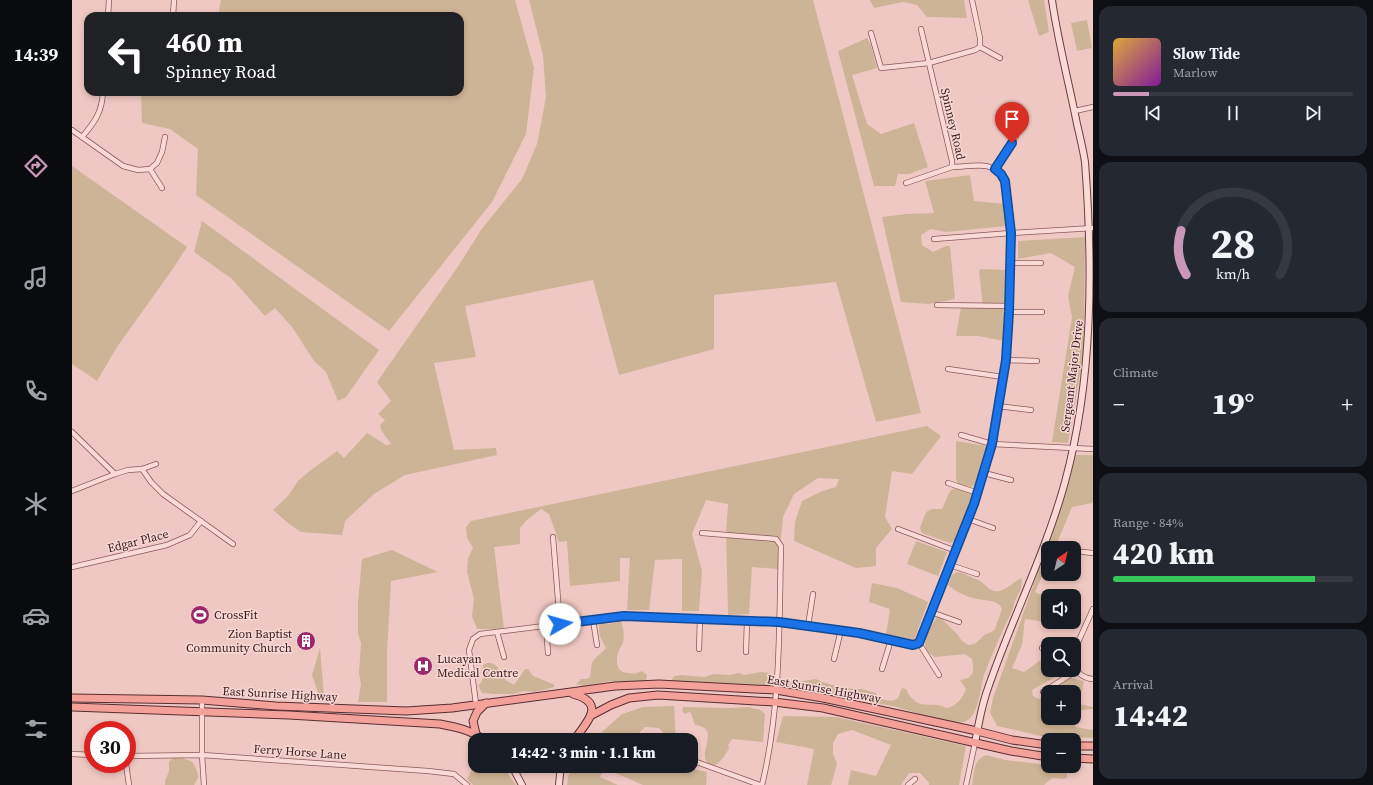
<!DOCTYPE html>
<html lang="en">
<head>
<meta charset="utf-8">
<style>
  body { margin:0; font-family:"Source Serif 4",serif; background:#242831; color:#f1f3f6; height:100vh; display:flex; flex-direction:column; font-size:15px; white-space:nowrap }
  * { box-sizing:border-box; margin:0 }
  p { font-size:13px; color:#9ea1a6 }
  .icon { flex:none; width:22px; height:22px; fill:none; stroke:currentColor; stroke-width:2; stroke-linecap:round; stroke-linejoin:round }
  .map { position:relative; flex:1; overflow:hidden }
  .details { display:flex; flex-direction:column; gap:6px; padding:6px; background:#0d0f14; width:280px }
  .details>* { flex:none }
  .guide { position:absolute; left:12px; top:12px; width:380px; height:84px; border-radius:12px; box-shadow:0 2px 6px #0003; background:#202124; color:#fff; overflow:hidden }
  .needle { width:26px; rotate:35deg }
  .fabs { position:absolute; left:969px; top:541px; display:grid; gap:8px }
  .fabs a { display:grid; place-items:center; width:40px; height:40px; border-radius:8px; background:#171b24; box-shadow:0 2px 6px #0003; font-size:20px }
  .speed { position:absolute; left:12px; top:721px; display:flex; gap:8px; font-size:20px; font-weight:700; text-align:center }
  .speed>* { display:grid; place-content:center; width:52px; height:52px; border-radius:50%; background:#171b24; box-shadow:0 2px 6px #0003; line-height:1 }
  .speed .limit { border:6px solid #d22; background:#fff; color:#111 }
  .pin { position:absolute; display:grid; place-items:center; width:34px; height:34px; color:#fff; margin:-41px -17px; border-radius:50% 50% 50% 0; rotate:-45deg; box-shadow:0 0 4px #0007 }
  .pin .icon { rotate:45deg }
  .me { position:absolute; width:44px; margin:-22px; rotate:83deg; stroke-linejoin:round; filter:drop-shadow(0 0 3px #0008) }
  .turn { display:flex; align-items:center; gap:14px; height:84px; padding:0 16px; font-size:18px }
  .turn .icon { width:52px; height:52px; stroke-width:2.5 }
  .turn b { display:block; font-size:28px; line-height:34px }
  .big { font-size:30px; font-weight:800; line-height:1.1 }
  .details .card { flex:1; display:flex; flex-direction:column; justify-content:center; gap:6px; min-width:0; padding:0 14px; border-radius:12px; background:#242831 }
  .details .dial { align-items:center; gap:0 }
  .dial svg { height:104px; overflow:visible; fill:none; stroke:#363941; stroke-width:7; stroke-linecap:round; text-anchor:middle }
  .dial text { fill:#f1f3f6; stroke:none }
  .song { display:flex; align-items:center; gap:12px }
  .cover { width:48px; height:48px; border-radius:6px; background:linear-gradient(135deg,hsl(40 70% 55%),hsl(290 70% 35%)) }
  .played { height:4px; border-radius:2px; background:linear-gradient(90deg,#cb97b8 15%,#363941 15%) }
  .keys { display:flex; justify-content:space-around; direction:ltr }
  .heat { display:flex; justify-content:space-between; align-items:center; font-size:22px; direction:ltr }
  .charge { height:6px; border-radius:3px; background:linear-gradient(90deg,#34c759 84%,#363941 0) }
  .trip { position:absolute; left:396px; top:733px; width:230px; height:40px; border-radius:12px; background:#171b24; box-shadow:0 2px 6px #0003; font-weight:800; line-height:40px; text-align:center }
  main { display:flex; flex:1; min-height:0 }
  .tab-bar { display:flex; flex-direction:column; width:72px; justify-content:space-around; align-items:center; background:#090b0e; color:#9ea1a6 }
  .tab-bar .icon { width:28px; height:28px }
  .tab-bar .on { color:#cb97b8 }
  .tab-bar b { font-size:18px; color:#f1f3f6 }
  .map>svg:first-child { display:block }
  .green { fill:#ceb496 }
  .lines { fill:none; stroke-linecap:round; stroke-linejoin:round }
  .street-casing { stroke:#8a595c; stroke-width:6 }
  .secondary-casing { stroke:#6c3c40; stroke-width:8 }
  .primary-casing { stroke:#582d32; stroke-width:9 }
  .street { stroke:#fadad6; stroke-width:4.5 }
  .secondary { stroke:#fadad6; stroke-width:6 }
  .primary { stroke:#f4a299; stroke-width:7 }
  .route-casing { stroke:#114b97; stroke-width:10 }
  .route { stroke:#1a73e8; stroke-width:7 }
  .labels { text-anchor:middle; stroke-width:3; stroke-linejoin:round; paint-order:stroke }
  .street-label { font-size:12px; fill:#3a1d20; stroke:#f7d7d3 }
  .poi-label { font-size:12px; fill:#3a1d20; stroke:#f7d7d3; text-anchor:start }
</style>
</head>
<body>
<main>
<nav class="tab-bar">
<b>14:39</b>
<svg class="icon on" aria-label="directions" viewBox="0 0 24 24"><path d="M12 3l9 9-9 9-9-9zM9 14v-3h6M13 9l2 2-2 2"/></svg>
<svg class="icon" aria-label="music" viewBox="0 0 24 24"><path d="M9 18V5l10-2v13"/><circle cx="6" cy="18" r="3"/><circle cx="16" cy="16" r="3"/></svg>
<svg class="icon" aria-label="phone" viewBox="0 0 24 24"><path d="M5 4h4l2 5-3 2q2 4 5 5l2-3 5 2v4C11 20 4 13 5 4z"/></svg>
<svg class="icon" aria-label="climate" viewBox="0 0 24 24"><path d="M12 3v18M4 7l16 10M4 17L20 7"/></svg>
<svg class="icon" aria-label="car" viewBox="0 0 24 24"><path d="M5 17H2v-5l4-1 3-4h7l3 4 3 1v5h-3M9 17h6M6 11h13"/><circle cx="7" cy="17" r="2"/><circle cx="17" cy="17" r="2"/></svg>
<svg class="icon" aria-label="filters" viewBox="0 0 24 24"><path d="M4 7h16M4 17h16"/><circle cx="9" cy="7" r="2"/><circle cx="15" cy="17" r="2"/></svg>
</nav>
<div class="map">
<svg width="1021" height="785" viewBox="0 0 1021 785">
  <rect width="100%" height="100%" fill="#f0c8c3"/>
  <g class="green">
    <path d="M149,0H443L462,68L454,134L420,202L317,331L124,195L126,149L98,129L70,123L69,92H388V16H146Z"/>
    <path d="M457,0H741L849,413L804,422L764,282L642,295V349L547,375L521,280L393,306L404,357L362,363L382,450L424,448L425,455L333,475L302,494L273,521L270,535L229,532L216,523L201,510L216,496L226,481L239,470L265,451L272,458L295,433L314,445L319,444L309,430L308,425L313,420L306,414L319,401L305,382L387,265L409,230L450,179L465,144L474,97L471,55Z"/>
    <path d="M798,0H892L895,18L855,17L845,5L831,2L802,8Z"/>
    <path d="M956,0H972L977,32L967,36Z"/>
    <path d="M1015,20L1020,48L1005,51L999,23Z"/>
    <path d="M795,38L799,45L805,68L780,75L795,124L809,134L842,123L856,167L837,174H826L823,186H802L766,51Z"/>
    <path d="M0,166L115,247L100,270L45,347L25,381L0,364Z"/>
    <path d="M898,175L902,201L934,204L935,226L874,232L859,229L849,235L850,245L861,252L874,246H878L883,299L857,304L829,302L810,217L834,214L862,213L853,181Z"/>
    <path d="M130,221L307,350L274,397L266,401L254,372L242,361L220,327L203,308L193,316L160,279L122,252Z"/>
    <path d="M1013,237L1012,351L996,443L980,442L1000,317L996,296L1003,267L979,253L946,259V241Z"/>
    <path d="M909,269L934,270L935,318L932,341L906,336H884L889,307L911,308L907,271Z"/>
    <path d="M855,426L869,436L840,474L820,471L813,517L820,529L804,548V566L784,568L722,541L723,522L730,501L748,492L764,487L767,479L746,478L722,494L711,517L706,569L680,567L677,614L656,615L654,532L656,504L634,500L620,534L630,571L627,611H610V559L583,560L577,610H555L558,558H548V581L498,586L495,541L487,542L477,514L469,509L455,520L448,528V544L422,547L432,629H405L400,616L402,599L395,572L396,558L401,548L395,538L394,527L399,521Z"/>
    <path d="M884,441L914,446L903,484L899,487L886,484L884,478Z"/>
    <path d="M1002,455H1021V501L1020,503L1000,507L983,548H976V563L963,592L976,598V619L974,622L953,619L950,645L940,668L952,672L976,655V670H996L960,690L961,696L967,699L976,693V718H1002V692H977L999,678L1012,681L1007,704L1021,707V709L1003,711V727L1021,730V738L969,736L925,726L918,713L921,698L960,589Z"/>
    <path d="M883,488L899,493L900,496L883,541L878,543L850,533L848,528L854,512L860,509H870L878,491Z"/>
    <path d="M844,541L875,552L866,576L835,564Z"/>
    <path d="M320,550L366,572L319,581L315,653V702H286L289,685L287,673L289,643L286,634V602L290,559Z"/>
    <path d="M885,572C891,572 894,575 899,577C902,579 905,579 908,581C914,585 919,593 927,591C936,589 941,582 949,578L950,580C950,587 948,591 945,597C942,601 942,607 940,611C930,632 920,653 912,675C908,689 907,715 894,721C880,728 836,709 820,706C817,705 812,705 808,704C800,702 791,699 782,697C767,693 719,692 712,682L713,680L725,682L744,679L750,682L772,688L790,689L804,693L805,697C810,700 821,703 826,698C828,695 828,691 830,688L834,689C846,714 858,699 875,708C884,706 891,698 894,689L888,680L896,678L901,673V665L900,659L893,654L863,657C843,646 858,628 866,615L885,634L890,641L896,645L903,644L912,635L920,632L923,629L930,609C926,599 914,601 905,599C895,597 884,592 876,585L880,575Z"/>
    <path d="M800,583L825,588L856,602L842,640L814,634L818,609L797,602Z"/>
    <path d="M549,621C551,628 553,635 551,642C551,644 549,646 548,648C544,657 542,671 555,673C561,674 564,674 570,671L575,675L574,681L570,683L538,681L512,686L504,684L509,679H514L518,677C519,673 519,667 520,663C522,658 530,653 534,648C529,639 525,633 528,622L537,624Z"/>
    <path d="M248,648L252,696L249,701L240,675Z"/>
    <path d="M415,663C426,662 426,670 431,677C433,680 438,683 442,685L453,669H456L461,676L481,684L482,685V687L463,692L452,691L441,694H423L410,693L406,685L408,684L412,677L410,674L411,665Z"/>
    <path d="M689,672L698,673L700,677L697,687L661,684L600,681V679L602,676L610,675L632,677L642,674L657,675L667,673L672,675Z"/>
    <path d="M602,706L604,740H598L587,728L573,727L566,734V740H521L550,714L571,707Z"/>
    <path d="M611,707L657,708L677,707L683,709H687L693,714L691,742L660,739L656,745L657,748C654,755 647,765 639,766C637,764 635,763 634,761C628,748 648,728 623,725L619,713L617,712L613,714L610,711Z"/>
    <path d="M711,716L764,717L894,746L887,785H857V783L848,773H837L829,785H776L779,770L804,776L819,745L780,730L766,734L761,743V754L765,764L759,785H735L742,749L704,742Z"/>
    <path d="M914,755L933,760L976,765V766H992L995,770V778L991,779L980,778L972,785H900C902,773 901,760 914,755Z"/>
    <path d="M106,757L119,761L122,764L126,774V778L122,785H93V781L97,771V762L101,758Z"/>
    <path d="M403,765L430,766L444,785H401L395,779Z"/>
    <path d="M503,766H606L635,772L634,785H571L532,768L528,777L546,785H495L496,776Z"/>
  </g>
  <g class="lines">
    <defs>
      <g id="street">
        <path d="M36,16L37,0"/>
        <path d="M101,16L102,0"/>
        <path d="M799,33L809,68L857,63L903,50L908,47V38L900,0"/>
        <path d="M908,47L928,58"/>
        <path d="M1003,111L1021,107"/>
        <path d="M0,130L51,166L66,170L78,169L85,163L90,152L93,137"/>
        <path d="M10,137C23,122 30,112 31,92"/>
        <path d="M78,169L90,188"/>
        <path d="M923,169L944,136"/>
        <path d="M834,183L880,167"/>
        <path d="M862,239L939,233L1021,228"/>
        <path d="M938,263H969"/>
        <path d="M865,305L937,306"/>
        <path d="M937,312H970"/>
        <path d="M934,360L965,361"/>
        <path d="M876,369L931,377"/>
        <path d="M926,406L959,410"/>
        <path d="M0,432L43,474"/>
        <path d="M889,435L920,444L1021,449"/>
        <path d="M70,469L79,482L91,494L161,544"/>
        <path d="M912,473L939,480"/>
        <path d="M876,483L906,493"/>
        <path d="M0,491L43,474L56,470L70,469L84,464"/>
        <path d="M896,519L921,528"/>
        <path d="M826,529L884,551"/>
        <path d="M630,533L704,539L709,546C707,626 709,707 690,785"/>
        <path d="M481,537L488,624"/>
        <path d="M1011,552L1021,553"/>
        <path d="M878,565L905,574"/>
        <path d="M0,567L95,545L118,535L129,521"/>
        <path d="M859,612L887,622"/>
        <path d="M521,620L525,645"/>
        <path d="M474,626L476,653"/>
        <path d="M736,626L741,594"/>
        <path d="M425,632L432,657"/>
        <path d="M847,643L867,675"/>
        <path d="M970,648H976"/>
        <path d="M627,649L628,619"/>
        <path d="M674,652L675,621"/>
        <path d="M1002,656L1003,649L1021,609"/>
        <path d="M762,659L769,630"/>
        <path d="M1002,666C1005,673 1013,679 1021,679"/>
        <path d="M810,669L819,640"/>
        <path d="M971,692L1004,671"/>
        <path d="M130,700V755L132,785"/>
        <path d="M404,704L397,650L401,639L408,634L552,616L707,622L787,633L841,645L847,643L902,504L920,444L934,360L937,312L939,233L933,181C920,158 902,167 880,167V161L849,29"/>
        <path d="M0,754L21,755"/>
        <path d="M55,756L130,755L356,771L382,774L395,785"/>
        <path d="M619,760L688,785"/>
        <path d="M54,764L57,785"/>
        <path d="M836,785L843,779"/>
        <path d="M894,785L903,743"/>
      </g>
      <g id="secondary">
        <path d="M903,743C906,726 909,710 914,694C938,622 973,555 993,482C1021,379 1021,267 1013,162C1011,149 1008,137 1005,124C997,83 986,42 980,0"/>
        <path d="M440,766L450,785"/>
        <path d="M487,785L488,774L490,766"/>
      </g>
      <g id="primary">
        <path d="M501,694C535,703 515,722 502,740"/>
        <path d="M0,698L130,700L204,706L334,711L380,708L543,686L587,684L704,690L751,698L808,710L905,731L940,740L976,745"/>
        <path d="M0,707L217,715L368,724C384,727 399,730 412,740"/>
        <path d="M520,715L539,705L557,698L586,695L702,702L751,708L939,751L976,757"/>
        <path d="M404,734L401,721L405,712L414,703"/>
        <path d="M1002,746H1021"/>
        <path d="M1002,758L1021,759"/>
      </g>
    </defs>
    <use href="#street" class="street-casing"/>
    <use href="#secondary" class="secondary-casing"/>
    <use href="#primary" class="primary-casing"/>
    <use href="#street" class="street"/>
    <use href="#secondary" class="secondary"/>
    <use href="#primary" class="primary"/>
  </g>
  <g class="lines">
    <defs>
      <path id="route" d="M488,624L552,616L707,622L787,633L841,645L847,643L902,504L920,444L934,360L937,312L939,233L933,181L929,174L923,169L940,143"/>
    </defs>
    <use href="#route" class="route-casing"/>
    <use href="#route" class="route"/>
  </g>
  <defs>
    <symbol id="stadium-disc" viewBox="-11 -11 22 22"><circle r="9.5" fill="#9c276c" stroke="#f7d7d3"/><path d="M0-5a6.5 5 0 1 0 0 10a6.5 5 0 1 0 0-10ZM-3.5-1.8h7v3.6h-7Z" fill="#fff"/></symbol>
    <symbol id="building-disc" viewBox="-11 -11 22 22"><circle r="9.5" fill="#9c276c" stroke="#f7d7d3"/><path d="M-4-6H4V6H1V3H-1V6H-4ZM-2.5-4.3h1.7v1.8h-1.7ZM.8-4.3h1.7v1.8H.8ZM-2.5-1h1.7V.8h-1.7ZM.8-1h1.7V.8H.8Z" fill="#fff"/></symbol>
    <symbol id="hospital-disc" viewBox="-11 -11 22 22"><circle r="9.5" fill="#9c276c" stroke="#f7d7d3"/><path d="M-5-5h3v3.5h4V-5h3V5h-3V1.5h-4V5h-3Z" fill="#fff"/></symbol>
  </defs>
  <g fill-rule="evenodd">
    <use href="#stadium-disc" x="117" y="604" width="22" height="22"/>
    <use href="#building-disc" x="223" y="630" width="22" height="22"/>
    <use href="#hospital-disc" x="340" y="655" width="22" height="22"/>
  </g>
  <g class="labels">
    <g class="street-label">
      <text transform="translate(881 124) rotate(77)" y="4">Spinney Road</text>
      <text transform="translate(1000 376) rotate(-83)" y="4">Sergeant Major Drive</text>
      <text transform="translate(66 541) rotate(-14)" y="4">Edgar Place</text>
      <text transform="translate(752 689) rotate(10)" y="4">East Sunrise Highway</text>
      <text transform="translate(208 694) rotate(3)" y="4">East Sunrise Highway</text>
      <text transform="translate(228 752) rotate(4)" y="4">Ferry Horse Lane</text>
    </g>
    <g class="poi-label">
      <text x="142" y="619">CrossFit</text>
      <text x="220" y="638" text-anchor="end">Zion Baptist<tspan x="220" dy="14">Community Church</tspan></text>
      <text x="365" y="663">Lucayan<tspan x="365" dy="14">Medical Centre</tspan></text>
    </g>
  </g>
</svg>
<div class="fabs">
<a><svg class="needle" viewBox="-14 -14 28 28"><path d="M0-13l5 13h-10z" fill="#e53935"/><path d="M0 13l5-13h-10z" fill="#9ea1a6"/></svg></a>
<a><svg class="icon" aria-label="sound" viewBox="0 0 24 24"><path d="M4 9h4l5-4v14l-5-4H4zM17 9q2 3 0 6"/></svg></a>
<a><svg class="icon" aria-label="search" viewBox="0 0 24 24"><circle cx="10" cy="10" r="6"/><path d="M15 15l6 6"/></svg></a>
<a>+</a>
<a>−</a>
</div>
<div class="speed"><div class="limit">30</div></div>
<div class="pin" style="left:940px;top:143px;background:#d93025"><svg class="icon" aria-label="arrive" viewBox="0 0 24 24"><path d="M6 21V4h12l-3 4 3 4H6"/></svg></div>
<svg class="me" style="left:488px;top:624px" viewBox="-20 -20 40 40"><circle r="19" fill="#fff"/><path d="M0-13L10 11 0 6-10 11z" fill="#1a73e8"/></svg>
<div class="trip">14:42 · 3 min · 1.1 km</div>
<div class="guide">
<div class="turn"><svg class="icon" aria-label="left" viewBox="0 0 24 24"><path d="M17 20v-9H6M10 6l-5 5 5 5"/></svg><div><b>460 m</b>Spinney Road</div></div>
</div>
</div>
<section class="details">
<div class="card">
<div class="song"><i class="cover"></i><div><b>Slow Tide</b><p>Marlow</p></div></div>
<div class="played"></div>
<div class="keys"><svg class="icon" aria-label="previous" viewBox="0 0 24 24"><path d="M18 5L8 12l10 7zM5 5v14"/></svg><svg class="icon" aria-label="pause" viewBox="0 0 24 24"><path d="M8 5v14M16 5v14"/></svg><svg class="icon" aria-label="next" viewBox="0 0 24 24"><path d="M6 5l10 7-10 7zM19 5v14"/></svg></div>
</div>
<div class="card dial"><svg viewBox="0 0 100 80">
<path d="M14 69A42 42 0 1 1 86 69"/>
<path d="M14 69A42 42 0 0 1 10 35" stroke="#cb97b8"/>
<text x="50" y="56" font-size="32" font-weight="700">28</text>
<text x="50" y="72" font-size="11">km/h</text>
</svg></div>
<div class="card"><p>Climate</p>
<div class="heat"><a>−</a><b class="big">19°</b><a>+</a></div>
</div>
<div class="card"><p>Range · 84%</p><b class="big">420 km</b><div class="charge"></div></div>
<div class="card"><p>Arrival</p><b class="big">14:42</b></div>
</section>
</main>
</body>
</html>
